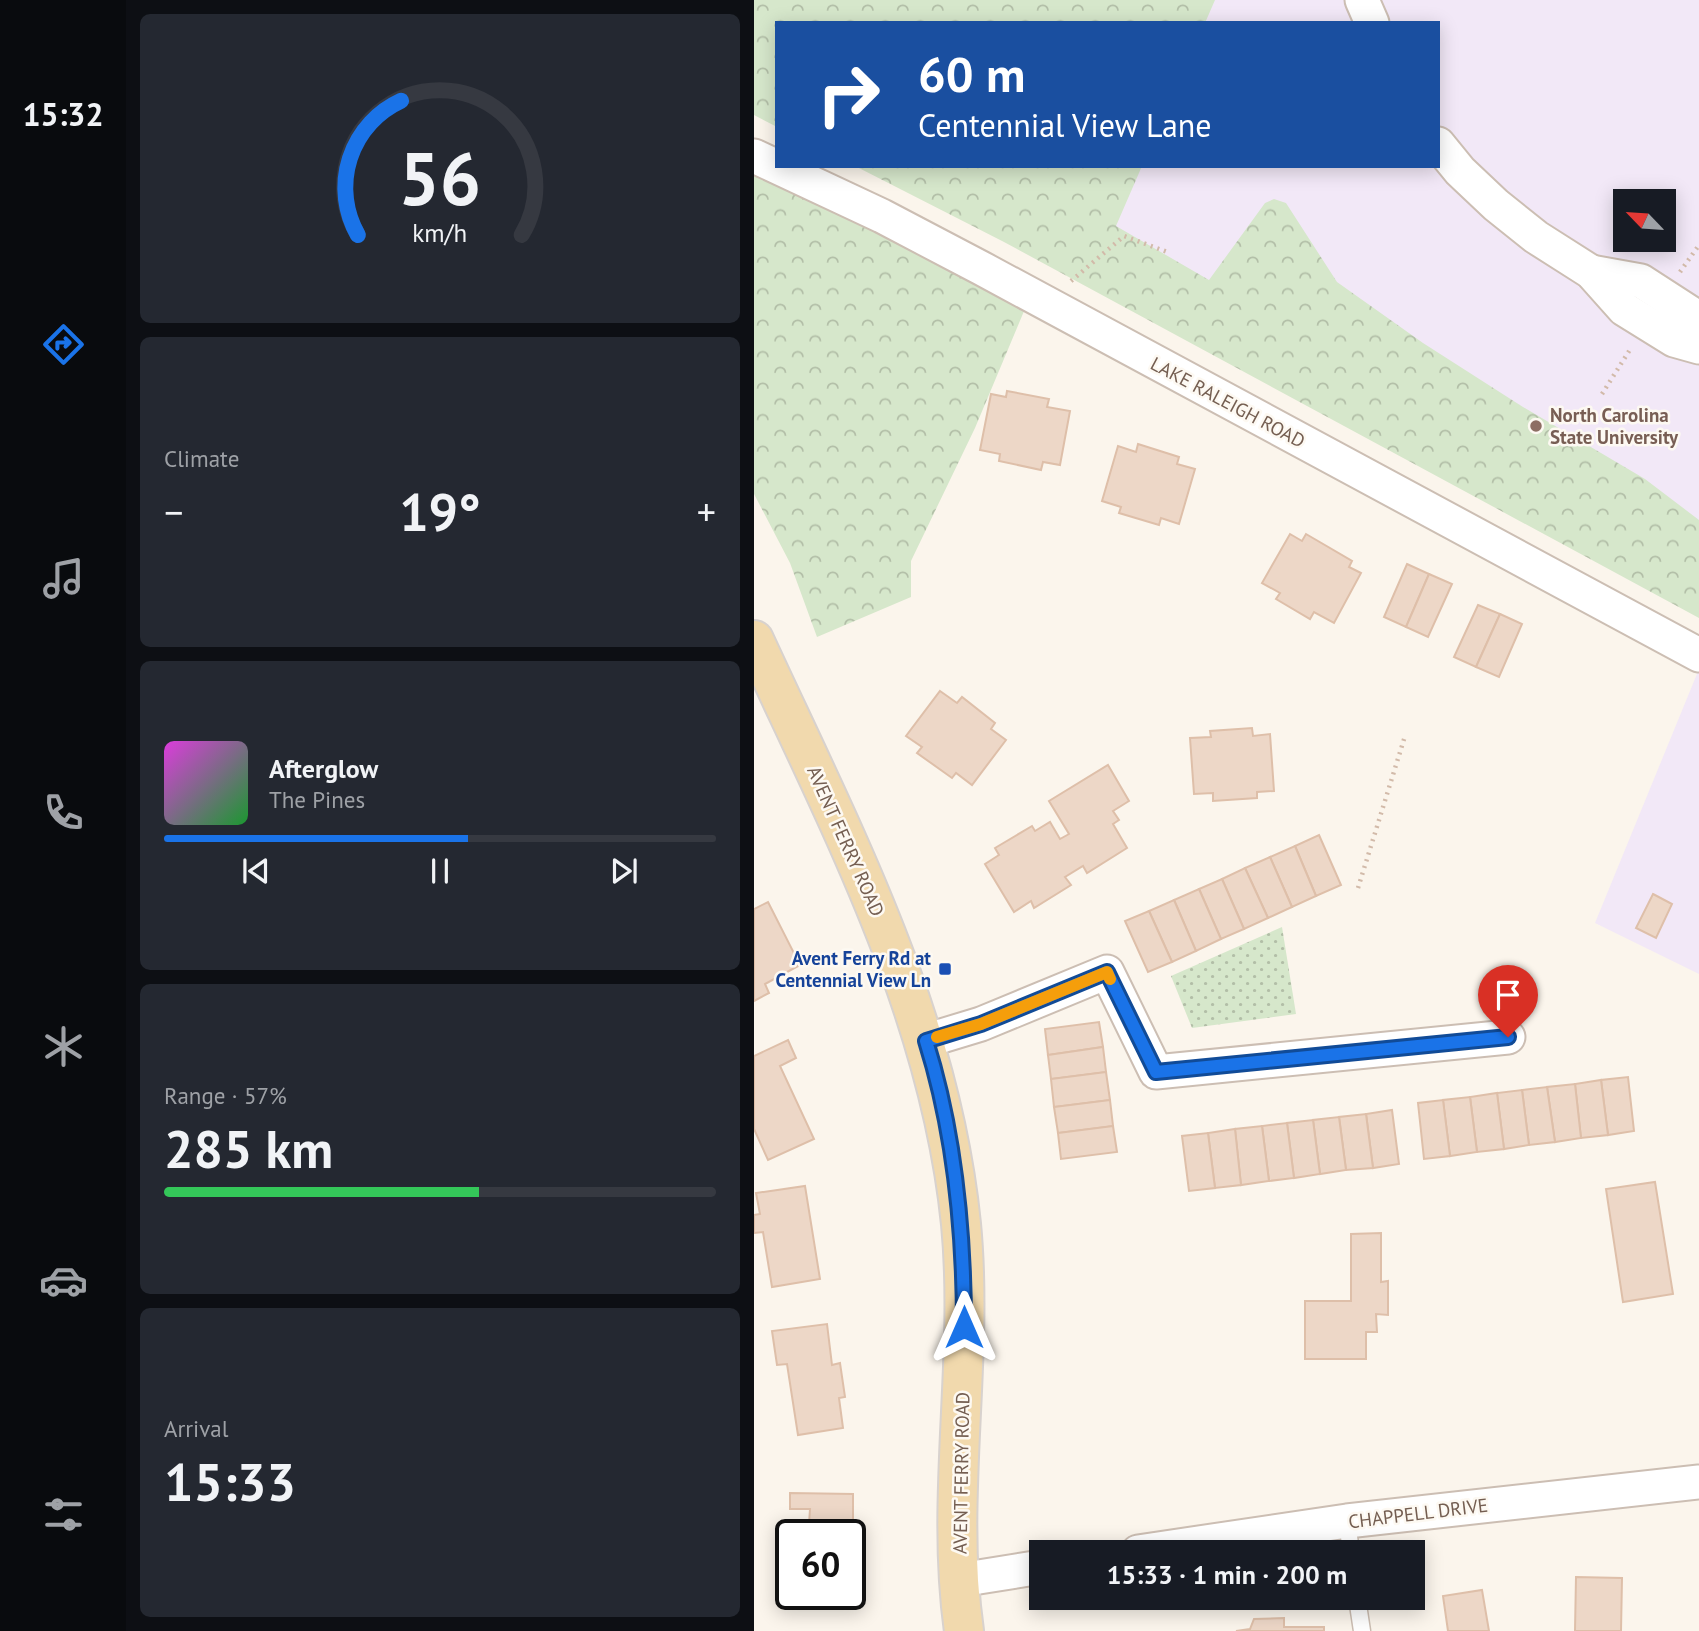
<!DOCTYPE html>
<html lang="en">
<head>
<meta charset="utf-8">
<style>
  body { margin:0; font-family:"PT Sans",sans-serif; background:#242831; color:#f1f3f6; height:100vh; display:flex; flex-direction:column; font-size:26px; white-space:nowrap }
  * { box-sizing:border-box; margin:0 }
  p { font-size:23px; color:#9ea1a6 }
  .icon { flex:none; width:38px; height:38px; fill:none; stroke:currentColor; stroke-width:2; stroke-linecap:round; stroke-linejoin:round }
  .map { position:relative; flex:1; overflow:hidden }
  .sheet { display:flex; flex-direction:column; gap:14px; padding:14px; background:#0d0f14; width:628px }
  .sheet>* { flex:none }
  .hud { position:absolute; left:21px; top:21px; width:665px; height:147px; border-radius:0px; box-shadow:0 4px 18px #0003; background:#1a4fa0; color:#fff; overflow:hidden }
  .needle { width:46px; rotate:295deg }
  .fabs { position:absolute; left:859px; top:189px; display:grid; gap:14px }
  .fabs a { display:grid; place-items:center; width:63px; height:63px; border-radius:0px; background:#171b24; box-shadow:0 4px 18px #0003; font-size:35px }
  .speed { position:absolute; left:21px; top:1519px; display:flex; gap:14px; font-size:35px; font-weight:700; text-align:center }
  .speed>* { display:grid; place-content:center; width:91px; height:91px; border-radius:50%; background:#171b24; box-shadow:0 4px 18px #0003; line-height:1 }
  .speed .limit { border:4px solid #111; border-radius:10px; background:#fff; color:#111 }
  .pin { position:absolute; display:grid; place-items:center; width:60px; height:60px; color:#fff; margin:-72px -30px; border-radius:50% 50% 50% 0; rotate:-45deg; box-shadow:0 0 7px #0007 }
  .pin .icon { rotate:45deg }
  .me { position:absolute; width:77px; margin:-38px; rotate:0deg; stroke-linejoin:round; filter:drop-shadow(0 0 5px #0008) }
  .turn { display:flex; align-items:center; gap:24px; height:147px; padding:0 28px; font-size:32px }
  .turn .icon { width:91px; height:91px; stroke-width:2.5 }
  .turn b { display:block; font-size:49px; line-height:60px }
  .big { font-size:52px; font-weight:700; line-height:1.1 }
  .sheet .tile { flex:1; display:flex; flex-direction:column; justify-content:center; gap:10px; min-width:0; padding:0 24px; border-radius:10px; background:#242831 }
  .sheet .dial { align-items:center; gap:0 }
  .dial svg { height:182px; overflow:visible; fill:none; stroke:#363941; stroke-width:7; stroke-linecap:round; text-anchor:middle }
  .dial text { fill:#f1f3f6; stroke:none }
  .song { display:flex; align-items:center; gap:21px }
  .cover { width:84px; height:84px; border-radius:10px; background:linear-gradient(135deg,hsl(300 70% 55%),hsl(130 70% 35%)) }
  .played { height:7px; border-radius:4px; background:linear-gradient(90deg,#1a73e8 55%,#363941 55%) }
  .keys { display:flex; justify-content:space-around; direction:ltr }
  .heat { display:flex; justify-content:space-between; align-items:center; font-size:38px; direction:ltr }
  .charge { height:10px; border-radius:5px; background:linear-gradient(90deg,#34c759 57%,#363941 0) }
  .trip { position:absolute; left:275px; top:1540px; width:396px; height:70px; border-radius:0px; background:#171b24; box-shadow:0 4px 18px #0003; font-weight:700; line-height:70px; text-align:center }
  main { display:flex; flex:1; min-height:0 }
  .tab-bar { display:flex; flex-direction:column; width:126px; justify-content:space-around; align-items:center; background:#090b0e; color:#9ea1a6 }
  .tab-bar .icon { width:49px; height:49px }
  .tab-bar .current { color:#1a73e8 }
  .tab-bar b { font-size:32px; color:#f1f3f6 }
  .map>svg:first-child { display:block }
  .education { fill:#f2e8f7; fill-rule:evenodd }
  .grass { fill:url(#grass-dots) }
  .forest { fill:url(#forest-crowns) }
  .building { fill:#edd7c7; stroke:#debfa9; stroke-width:2 }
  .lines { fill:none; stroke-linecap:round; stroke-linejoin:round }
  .service-casing { stroke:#ccbeb3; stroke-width:19 }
  .minor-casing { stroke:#ccbeb3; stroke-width:37 }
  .primary-casing { stroke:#d8d2ce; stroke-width:42 }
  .path { stroke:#d2baa9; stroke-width:4.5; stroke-dasharray:2 5; stroke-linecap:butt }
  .service { stroke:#fff; stroke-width:16 }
  .minor { stroke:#fff; stroke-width:33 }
  .primary { stroke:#f1d9ad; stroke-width:38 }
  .route-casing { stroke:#114b97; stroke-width:18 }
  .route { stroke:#1a73e8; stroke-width:12 }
  .slow { stroke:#f59e0b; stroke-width:12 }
  .education-dot { fill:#8d6e63; stroke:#fdf9f2; stroke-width:2.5 }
  .transit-dot { fill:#1a4fb4; stroke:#fdf9f2; stroke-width:2.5 }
  .labels { text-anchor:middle; stroke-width:5; stroke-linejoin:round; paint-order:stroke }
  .street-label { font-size:19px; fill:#745e51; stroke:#fdf9f2 }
  .education-label { font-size:19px; font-weight:bold; fill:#785e54; stroke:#fdf9f2; text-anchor:start }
  .transit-label { font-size:19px; font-weight:bold; fill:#164399; stroke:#fdf9f2; text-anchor:end }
</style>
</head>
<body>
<main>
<nav class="tab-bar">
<b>15:32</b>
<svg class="icon current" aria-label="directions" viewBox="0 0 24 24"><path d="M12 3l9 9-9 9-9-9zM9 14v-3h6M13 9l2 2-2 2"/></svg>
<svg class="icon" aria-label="music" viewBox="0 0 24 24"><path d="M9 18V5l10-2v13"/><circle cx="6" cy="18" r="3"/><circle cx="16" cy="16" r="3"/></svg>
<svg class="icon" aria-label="phone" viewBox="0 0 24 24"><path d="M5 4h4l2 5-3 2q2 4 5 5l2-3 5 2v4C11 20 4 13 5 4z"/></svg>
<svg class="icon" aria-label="climate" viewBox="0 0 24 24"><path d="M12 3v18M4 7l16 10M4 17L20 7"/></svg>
<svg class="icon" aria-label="car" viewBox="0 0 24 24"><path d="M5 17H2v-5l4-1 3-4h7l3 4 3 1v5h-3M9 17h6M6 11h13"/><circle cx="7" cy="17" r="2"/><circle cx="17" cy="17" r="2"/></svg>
<svg class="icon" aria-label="filters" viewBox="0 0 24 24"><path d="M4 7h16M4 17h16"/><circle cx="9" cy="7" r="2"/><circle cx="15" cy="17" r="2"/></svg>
</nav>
<section class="sheet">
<div class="tile dial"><svg viewBox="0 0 100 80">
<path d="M14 69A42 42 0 1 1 86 69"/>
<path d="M14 69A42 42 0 0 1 33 10" stroke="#1a73e8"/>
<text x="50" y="56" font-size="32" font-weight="700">56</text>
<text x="50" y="72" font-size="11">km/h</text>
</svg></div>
<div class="tile"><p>Climate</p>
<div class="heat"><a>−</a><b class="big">19°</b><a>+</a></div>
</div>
<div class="tile">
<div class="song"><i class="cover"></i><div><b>Afterglow</b><p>The Pines</p></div></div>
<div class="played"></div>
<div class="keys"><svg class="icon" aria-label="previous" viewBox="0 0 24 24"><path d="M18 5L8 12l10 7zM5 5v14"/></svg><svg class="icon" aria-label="pause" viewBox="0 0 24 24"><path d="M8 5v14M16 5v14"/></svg><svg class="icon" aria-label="next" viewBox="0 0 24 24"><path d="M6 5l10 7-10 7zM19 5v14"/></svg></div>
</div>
<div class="tile"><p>Range · 57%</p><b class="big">285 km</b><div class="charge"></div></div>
<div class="tile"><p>Arrival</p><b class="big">15:33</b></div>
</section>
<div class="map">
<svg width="945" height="1631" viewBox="0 0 945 1631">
  <defs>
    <pattern id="grass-dots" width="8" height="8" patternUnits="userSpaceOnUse" patternTransform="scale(1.75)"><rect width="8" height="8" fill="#d6e7cb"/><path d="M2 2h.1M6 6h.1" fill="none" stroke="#b2bea7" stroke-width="1.8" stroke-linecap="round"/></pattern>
    <pattern id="forest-crowns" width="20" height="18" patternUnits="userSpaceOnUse" patternTransform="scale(1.75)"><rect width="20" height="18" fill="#d6e7cb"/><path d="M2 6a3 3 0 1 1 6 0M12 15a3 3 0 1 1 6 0" fill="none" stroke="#b2bea7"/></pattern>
  </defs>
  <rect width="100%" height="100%" fill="#fbf5ec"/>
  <g class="education">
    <path d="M0,0H945V613L166,166H684V23H23ZM872,201H910V240H872Z"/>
    <path d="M945,669V974L841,923Z"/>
  </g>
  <path class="grass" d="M528,927L542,1014L438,1028L417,976Z"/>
  <g class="forest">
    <path d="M0,0H461L451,23H23V127L0,115Z"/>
    <path d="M101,166H388L362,226L455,280L511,203L520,199L532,203L583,282L669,343L769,407L891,479L945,520V618L250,242Z"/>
    <path d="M0,170L273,304L221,428L157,561V597L63,637L36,563L0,494Z"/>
  </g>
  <g class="building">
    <path d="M253,391L295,399L293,407L316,411L306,465L289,462L287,470L245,461L246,454L226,450L237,394L252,397Z"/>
    <path d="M384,444L425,457L423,464L441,469L425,524L407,518L405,525L365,513L367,507L348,501L364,446L382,452Z"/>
    <path d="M536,534L548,541L552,534L598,561L595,567L607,573L580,623L560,612L556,619L522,599L526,593L508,583Z"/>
    <path d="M653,564L675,574L652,627L630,617Z"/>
    <path d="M675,574L698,584L674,637L652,627Z"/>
    <path d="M724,605L746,614L722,667L700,657Z"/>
    <path d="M746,614L768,624L745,677L722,667Z"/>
    <path d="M186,691L203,703L208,697L241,723L237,729L252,740L218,785L202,773L198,778L163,753L168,747L152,736Z"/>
    <path d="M498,728L499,736L516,734L520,791L503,792V798L459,801V793L440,794L436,738L457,737L456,731Z"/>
    <path d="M354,765L375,801L359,811L365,820L359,824L373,848L333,873L329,866L311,877L317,885L280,908L277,901L260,912L231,864L245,855L241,848L278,826L281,831L296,822L306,839L315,834L295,801Z"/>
    <path d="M565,835L587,885L562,896L541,846Z"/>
    <path d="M541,846L562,896L538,907L516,857Z"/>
    <path d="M516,857L538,907L514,918L491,868Z"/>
    <path d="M491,868L514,918L490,929L468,879Z"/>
    <path d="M468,879L490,929L467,939L445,889Z"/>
    <path d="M445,889L467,939L442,951L420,900Z"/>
    <path d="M899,894L918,904L902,938L882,928Z"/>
    <path d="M420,900L442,951L418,962L395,911Z"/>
    <path d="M14,902L46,965L11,984L15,993L0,1001V909Z"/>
    <path d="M395,911L418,962L394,972L371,921Z"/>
    <path d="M345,1022L349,1047L294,1055L291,1029Z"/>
    <path d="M34,1040L42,1058L26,1066L60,1139L14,1160L0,1129V1056Z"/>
    <path d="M349,1047L352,1072L297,1079L294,1055Z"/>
    <path d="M352,1072L356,1100L300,1107L297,1079Z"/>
    <path d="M874,1077L880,1131L854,1135L847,1080Z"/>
    <path d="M847,1080L854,1135L827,1138L821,1084Z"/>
    <path d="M821,1084L827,1138L801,1142L793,1087Z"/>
    <path d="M793,1087L801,1142L775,1145L768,1090Z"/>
    <path d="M768,1090L775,1145L750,1149L743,1093Z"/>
    <path d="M743,1093L750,1149L723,1152L716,1097Z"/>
    <path d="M716,1097L723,1152L696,1156L689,1100Z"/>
    <path d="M356,1100L359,1126L304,1133L300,1107Z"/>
    <path d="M689,1100L696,1156L670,1159L664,1103Z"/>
    <path d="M638,1110L645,1164L619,1168L612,1114Z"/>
    <path d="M612,1114L619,1168L592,1170L585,1117Z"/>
    <path d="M585,1117L592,1170L566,1174L559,1120Z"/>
    <path d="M559,1120L566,1174L540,1178L533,1123Z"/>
    <path d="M533,1123L540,1178L515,1181L508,1126Z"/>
    <path d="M359,1126L363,1152L307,1159L304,1133Z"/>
    <path d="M508,1126L515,1181L487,1185L481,1129Z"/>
    <path d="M481,1129L487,1185L461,1188L454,1133Z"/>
    <path d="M454,1133L461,1188L435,1191L428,1136Z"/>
    <path d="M901,1182L919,1294L869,1302L852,1189Z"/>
    <path d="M51,1186L66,1279L18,1287L9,1232L0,1233V1215L6,1214L2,1193Z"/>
    <path d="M627,1233V1282L634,1281V1315L622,1314L623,1332H612V1359H551V1301H597V1234Z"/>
    <path d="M73,1324L78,1365L86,1363L91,1397L85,1398L89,1428L44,1435L33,1364L23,1365L18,1331Z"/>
    <path d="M36,1493L99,1494V1578H96V1535H39V1524H55L56,1509H36Z"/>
    <path d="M822,1577L868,1578L867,1631H821Z"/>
    <path d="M728,1590L735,1631H694L689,1596Z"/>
    <path d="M530,1618V1627H570V1631H482L496,1629L500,1619Z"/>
  </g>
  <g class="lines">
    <defs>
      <g id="service">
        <path d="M593,1521L597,1552"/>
        <path d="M603,1598L608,1631"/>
      </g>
      <g id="minor">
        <path d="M608,0L618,23"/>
        <path d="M684,144L706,171L742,205L782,237L837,272L870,309L920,340L945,347"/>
        <path d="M0,156L128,216L227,268L945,655"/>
        <path d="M837,272L887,281L938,314L945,321"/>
        <path d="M171,1041L227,1024L353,972L402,1072L754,1037"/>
        <path d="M384,1552L593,1521L945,1482"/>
        <path d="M206,1580L287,1567"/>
      </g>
      <path id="primary" d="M0,640C87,829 186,1014 207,1224C220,1359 191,1497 210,1631"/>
    </defs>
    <use href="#service" class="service-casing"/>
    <use href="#minor" class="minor-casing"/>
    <use href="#primary" class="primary-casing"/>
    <g class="path">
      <path d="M926,272L945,245"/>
      <path d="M317,281L370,236L416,253"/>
      <path d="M848,394L877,348"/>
      <path d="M604,888L651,736"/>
    </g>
    <use href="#service" class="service"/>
    <use href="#minor" class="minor"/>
    <use href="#primary" class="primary"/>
  </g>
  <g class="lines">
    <defs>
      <path id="route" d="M210,1327C210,1231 201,1133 172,1041L227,1024L353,972L402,1072L754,1037"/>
    </defs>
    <use href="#route" class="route-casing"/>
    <use href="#route" class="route"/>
    <path class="slow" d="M183,1037L227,1024L353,972L356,979"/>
  </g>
  <circle class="education-dot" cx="782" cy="426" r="7"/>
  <rect class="transit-dot" x="184" y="962" width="14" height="14" rx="3.5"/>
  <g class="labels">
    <g class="street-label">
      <text transform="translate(474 402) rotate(28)" y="7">LAKE RALEIGH ROAD</text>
      <text transform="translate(92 841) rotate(66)" y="7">AVENT FERRY ROAD</text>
      <text transform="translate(207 1473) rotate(-89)" y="7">AVENT FERRY ROAD</text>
      <text transform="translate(664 1513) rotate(-7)" y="7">CHAPPELL DRIVE</text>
    </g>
    <g class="education-label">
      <text x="796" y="422">North Carolina<tspan x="796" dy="22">State University</tspan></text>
    </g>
    <g class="transit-label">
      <text x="177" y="965">Avent Ferry Rd at<tspan x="177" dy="22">Centennial View Ln</tspan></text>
    </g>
  </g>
</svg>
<div class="fabs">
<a><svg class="needle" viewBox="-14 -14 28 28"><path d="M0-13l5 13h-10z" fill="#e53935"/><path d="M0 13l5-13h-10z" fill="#9ea1a6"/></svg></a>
</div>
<div class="speed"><div class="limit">60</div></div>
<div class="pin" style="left:754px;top:1037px;background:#d93025"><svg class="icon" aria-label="arrive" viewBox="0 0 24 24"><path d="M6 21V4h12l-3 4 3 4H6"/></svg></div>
<svg class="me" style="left:210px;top:1327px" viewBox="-20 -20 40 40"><path d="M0-17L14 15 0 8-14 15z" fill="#1a73e8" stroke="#fff" stroke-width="4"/></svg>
<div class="trip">15:33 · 1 min · 200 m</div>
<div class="hud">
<div class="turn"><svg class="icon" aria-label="right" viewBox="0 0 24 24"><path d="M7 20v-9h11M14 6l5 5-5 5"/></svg><div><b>60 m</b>Centennial View Lane</div></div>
</div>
</div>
</main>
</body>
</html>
